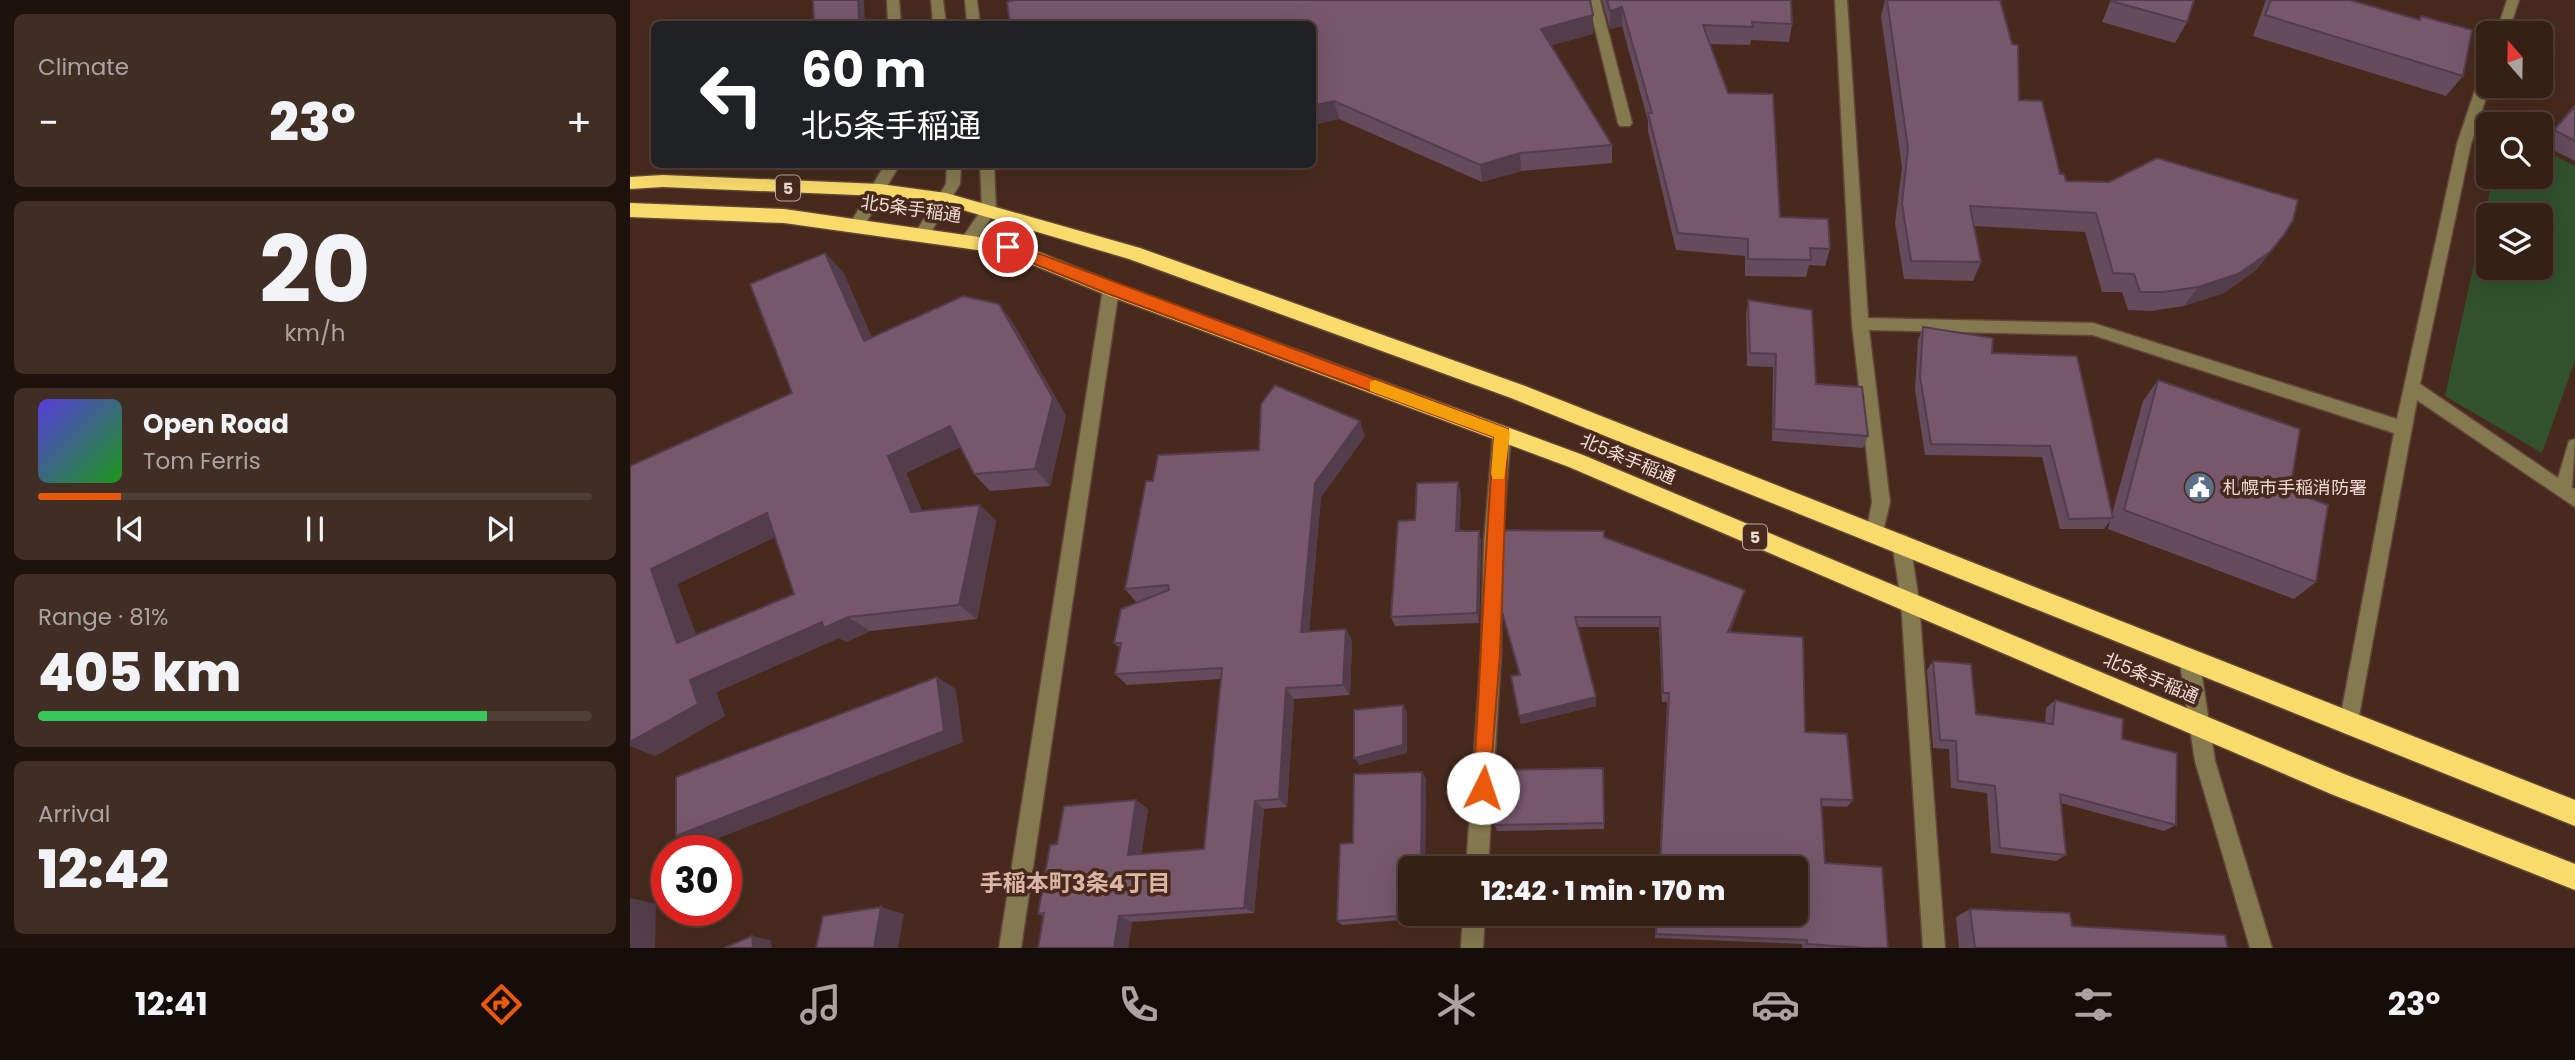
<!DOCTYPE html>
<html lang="en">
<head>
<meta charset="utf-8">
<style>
  body { margin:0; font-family:Poppins,"Noto Sans JP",sans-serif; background:#402d23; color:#f1f3f6; height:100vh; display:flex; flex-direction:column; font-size:26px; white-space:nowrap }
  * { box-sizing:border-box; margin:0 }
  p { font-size:23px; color:#aaa3a1 }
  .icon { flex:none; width:38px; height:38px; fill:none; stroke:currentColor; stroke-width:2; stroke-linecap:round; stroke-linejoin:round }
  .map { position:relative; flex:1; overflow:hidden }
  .sheet { display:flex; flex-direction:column; gap:14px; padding:14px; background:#1d120c; width:630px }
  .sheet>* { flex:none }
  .hud { position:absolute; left:21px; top:21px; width:665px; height:147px; border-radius:10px; box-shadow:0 7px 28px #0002,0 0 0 2px #4f3e35; background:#202124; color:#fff; overflow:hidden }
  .needle { width:46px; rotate:340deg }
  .fabs { position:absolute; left:1846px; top:21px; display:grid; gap:14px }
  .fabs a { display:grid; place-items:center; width:77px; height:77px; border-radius:10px; background:#352016; box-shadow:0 7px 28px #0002,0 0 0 2px #4f3e35; font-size:35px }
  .speed { position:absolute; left:21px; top:835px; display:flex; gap:14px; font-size:35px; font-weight:700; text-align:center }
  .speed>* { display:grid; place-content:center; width:91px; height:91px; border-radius:50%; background:#352016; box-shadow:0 7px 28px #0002,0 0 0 2px #4f3e35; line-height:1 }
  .speed .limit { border:10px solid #d22; background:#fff; color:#111 }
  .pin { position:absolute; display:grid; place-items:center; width:60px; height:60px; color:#fff; margin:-30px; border:4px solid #fff; border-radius:50%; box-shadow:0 2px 7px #0007 }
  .me { position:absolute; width:77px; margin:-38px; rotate:4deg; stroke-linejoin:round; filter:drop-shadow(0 0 5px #0008) }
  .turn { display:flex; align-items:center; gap:24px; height:147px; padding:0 35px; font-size:32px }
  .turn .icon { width:91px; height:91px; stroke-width:2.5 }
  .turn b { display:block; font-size:49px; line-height:60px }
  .big { font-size:52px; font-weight:800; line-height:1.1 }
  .sheet .card { flex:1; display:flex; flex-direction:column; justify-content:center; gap:10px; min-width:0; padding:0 24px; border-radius:10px; background:#402d23 }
  .sheet .dial { align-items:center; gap:0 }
  .dial b { font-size:91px; line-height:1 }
  .song { display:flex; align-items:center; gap:21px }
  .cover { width:84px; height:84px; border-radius:10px; background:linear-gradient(135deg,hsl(250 70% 55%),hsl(120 70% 35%)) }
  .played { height:7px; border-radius:4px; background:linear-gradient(90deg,#ea580c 15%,#4f3e35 15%) }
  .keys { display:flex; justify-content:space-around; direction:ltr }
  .heat { display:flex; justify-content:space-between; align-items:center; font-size:38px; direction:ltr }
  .charge { height:10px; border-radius:5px; background:linear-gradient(90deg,#34c759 81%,#4f3e35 0) }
  .trip { position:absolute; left:768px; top:856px; width:410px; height:70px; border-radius:10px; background:#352016; box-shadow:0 7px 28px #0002,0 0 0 2px #4f3e35; font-weight:800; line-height:70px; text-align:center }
  .menu { display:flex; height:112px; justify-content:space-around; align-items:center; background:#150d09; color:#aaa3a1 }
  .menu .icon { width:49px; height:49px }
  .menu .current { color:#ea580c }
  .menu b { font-size:32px; color:#f1f3f6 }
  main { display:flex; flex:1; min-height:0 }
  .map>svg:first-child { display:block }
  .green { fill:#31522c; fill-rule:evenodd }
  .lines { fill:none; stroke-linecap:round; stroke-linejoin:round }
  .minor-casing { stroke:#62463a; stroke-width:3 }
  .highway-casing { stroke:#62463a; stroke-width:3 }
  .minor { fill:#857a4f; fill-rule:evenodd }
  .highway { fill:#f9db6b; fill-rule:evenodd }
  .wall { fill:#654b5c; fill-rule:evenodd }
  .shaded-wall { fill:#533d4b }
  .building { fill:#76576b; stroke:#533d4b; stroke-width:2; fill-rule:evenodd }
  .route { fill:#ea580c; stroke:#983908; stroke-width:2 }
  .slow { fill:#f59e0b }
  .labels { text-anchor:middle; stroke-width:7; stroke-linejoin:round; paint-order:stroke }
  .shield { fill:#472a1d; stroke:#bda79d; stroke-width:2 }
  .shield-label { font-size:16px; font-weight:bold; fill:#f0dcd4 }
  .street-label { font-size:18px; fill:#f0dcd4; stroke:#472a1d }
  .poi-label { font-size:18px; fill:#f0dcd4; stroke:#472a1d; text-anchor:start }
  .near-neighbourhood-label { font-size:23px; font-weight:bold; fill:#dcb6a5; stroke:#472a1d }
</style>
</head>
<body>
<main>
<section class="sheet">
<div class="card"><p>Climate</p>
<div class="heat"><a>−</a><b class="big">23°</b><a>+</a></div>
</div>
<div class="card dial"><b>20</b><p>km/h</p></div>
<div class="card">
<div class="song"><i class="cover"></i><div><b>Open Road</b><p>Tom Ferris</p></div></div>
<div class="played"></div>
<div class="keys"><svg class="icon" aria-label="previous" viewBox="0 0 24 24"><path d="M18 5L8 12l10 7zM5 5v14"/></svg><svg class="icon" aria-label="pause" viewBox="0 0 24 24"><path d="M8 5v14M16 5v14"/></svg><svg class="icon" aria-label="next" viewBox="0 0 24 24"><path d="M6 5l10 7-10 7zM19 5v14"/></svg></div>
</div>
<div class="card"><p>Range · 81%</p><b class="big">405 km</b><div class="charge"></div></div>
<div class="card"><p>Arrival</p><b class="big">12:42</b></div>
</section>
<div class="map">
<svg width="1945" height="948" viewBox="0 0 1945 948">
  <rect width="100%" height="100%" fill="#472a1d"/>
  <path class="green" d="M1911,149L1945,166V361L1912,453L1815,396L1863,177H1911ZM1858,215H1911V268H1858Z"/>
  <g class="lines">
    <defs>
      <g id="minor">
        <path d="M257,0H269L271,24H258Z"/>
        <path d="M301,0H313L316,24H303Z"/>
        <path d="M335,0H347L350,24H337Z"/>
        <path d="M958,0H970L1002,123L1000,126H990L988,123Z"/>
        <path d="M1205,0H1217L1238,318L1463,323L1767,419L1827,144L1851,72L1858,68L1860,86L1841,144L1790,384L1928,478L1939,441L1945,439L1942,488L1945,489V507L1787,400L1726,732L1719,735L1712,732L1709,725L1764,433L1463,335L1239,330L1260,502L1251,540L1245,542L1239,540L1236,534L1242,502L1222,324Z"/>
        <path d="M1877,0H1889L1878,33H1866Z"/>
        <path d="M255,164H270L233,228H223L220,224Z"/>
        <path d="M317,164H331L330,184L298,237H288L285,233L316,184Z"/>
        <path d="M350,164H364L366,210L343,245L338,247L330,241L352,209Z"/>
        <path d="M481,283L489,289L391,948H369L473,289Z"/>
        <path d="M872,426L878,428L881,433L872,542L871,654L858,868H836L851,654L854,542L863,433L866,428Z"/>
        <path d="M1271,534L1277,536L1280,542L1289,601L1315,948H1293L1271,601L1262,542L1265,536Z"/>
        <path d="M1559,648L1566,651L1569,657L1585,761L1642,948H1620L1565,761L1549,657L1552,651Z"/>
        <path d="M833,914H855L853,948H831Z"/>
      </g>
      <g id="highway">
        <path d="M33,175L250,184L316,193L510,248L895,386L1945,800V826L881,398L499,259L316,205L250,196L33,187L0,189V177Z"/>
        <path d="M0,203L154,209L384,242L488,284L953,455L1714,774L1945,864V890L1701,794L939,467L474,294L376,254L154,223L0,217Z"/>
      </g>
    </defs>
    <use href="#minor" class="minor-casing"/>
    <use href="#highway" class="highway-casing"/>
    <use href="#minor" class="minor"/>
    <use href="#highway" class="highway"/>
  </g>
  <g class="wall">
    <path d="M972,0H1161L1162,24L1159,42L1121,40L1120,45L1080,44L1098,93L1150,217L1200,249L1195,266L1179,265L1176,277L1115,276V256L1046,250L1018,131V121L992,26L980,29Z"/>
    <path d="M1255,0H1370L1389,100L1430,174L1436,181L1654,235L1626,270L1594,293L1554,306L1521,311L1498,310L1492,292H1472L1455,232L1344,226L1351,262L1343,281L1274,279L1265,223L1272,167L1251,16Z"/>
    <path d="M1481,0H1564L1557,22L1545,43L1472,22Z"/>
    <path d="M1636,0H1720L1788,20L1791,16L1833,76L1816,96L1623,36Z"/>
    <path d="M963,15V34L921,45L982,145V163L891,171L852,182L709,119L682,125V24Z"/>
    <path d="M1945,104V161L1911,144Z"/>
    <path d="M213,272L242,338L369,304L383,323L436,416L420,486L360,491L344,474L330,447L276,473L292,511L350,505L366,521L347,619L240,631L216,642L209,638L86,692L95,716L25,756L0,466L162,393ZM145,537L164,594L66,635L47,584Z"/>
    <path d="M1118,300L1186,384L1238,436L1233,448L1142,441L1143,367L1117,366L1116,314Z"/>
    <path d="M1293,327L1362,353L1482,514L1513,401L1528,380L1660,491L1686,582L1664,599L1478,529L1480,521L1474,529H1430L1412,457L1295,455L1285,390L1288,340Z"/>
    <path d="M735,436L691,497L679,632L716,629L722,641L720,695L664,699L657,807L634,809L624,913L502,922L498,948H408L413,916L408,914L427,844L518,809L511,854L574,849L591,679L497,685L485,674L490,648L484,643L511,601L506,602L495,589L523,481L629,450Z"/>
    <path d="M831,493L829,531H849L851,542L849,623L765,626L761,617L785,520Z"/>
    <path d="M974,537L1112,600L1100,632L1175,732L1223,800L1217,807L1191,806L1195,863L1258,948H1172V944L1025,938L1026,914H1166V868H1029L1037,702H1032L1029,627H948L966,697V706L891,724L881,676L889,675L872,612Z"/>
    <path d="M1303,661L1346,714L1415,723L1416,708L1425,700L1492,739L1546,825L1534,831L1431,803L1436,855L1426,861L1361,853L1357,793L1321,788L1319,749L1303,748L1297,670Z"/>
    <path d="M973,768L974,829L867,831L865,825Z"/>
    <path d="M792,772L796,779L795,868H780L795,914V918L712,925L707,921L723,843Z"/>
    <path d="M1340,909L1442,926L1598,948H1329L1326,917Z"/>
  </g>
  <g class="shaded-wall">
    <path d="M228,0H234L235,24H229Z"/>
    <path d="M992,7V26L980,29V11Z"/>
    <path d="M963,15V34L912,48L911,29Z"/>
    <path d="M704,101L709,119L682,125V106Z"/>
    <path d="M890,153L891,171L852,182L850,165Z"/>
    <path d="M500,164H514L501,167Z"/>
    <path d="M1654,235L1626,270L1594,293L1554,306L1568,287Z"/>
    <path d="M195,253L213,272L252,360L234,341Z"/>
    <path d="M369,304L383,323L436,416L420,486L405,469Z"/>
    <path d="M730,421L735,436L691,497L678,644L671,632L685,483Z"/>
    <path d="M320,426L337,444L276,473L299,528L281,512L258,456Z"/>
    <path d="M828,482L831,493L829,541L826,531Z"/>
    <path d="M350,505L366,521L347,619L329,605Z"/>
    <path d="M137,513L160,529L47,584L74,657L47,643L21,569Z"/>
    <path d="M849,531L851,542L849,623L847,613Z"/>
    <path d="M1115,590L1112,600L1096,642L1098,632Z"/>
    <path d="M218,617L240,631L216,642L209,638L86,692L95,716L25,756L0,746V742L60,680L192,622Z"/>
    <path d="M716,629L722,641L720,695L713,685Z"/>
    <path d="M307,677L326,689L333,742L74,844L46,836Z"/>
    <path d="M656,688L664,699L657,807L649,799Z"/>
    <path d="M966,697V706L891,724L889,716Z"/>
    <path d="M773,705L777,713V753L729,765L724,758Z"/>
    <path d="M792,772L796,779L795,868H791Z"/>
    <path d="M506,800L518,809L510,862L498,855Z"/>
    <path d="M625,801L634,809L624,913L614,908Z"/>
    <path d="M0,898L26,904L25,948H0Z"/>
    <path d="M251,907L274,914L268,948H244Z"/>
    <path d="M489,916L502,922L498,948H484Z"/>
    <path d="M122,936L141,940L142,948H123Z"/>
  </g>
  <g class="building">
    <path d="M183,0H228L229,24H184Z"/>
    <path d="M385,0H960L963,15L911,29L982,145L890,153L850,165L704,101L682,106V24H380L377,2Z"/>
    <path d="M977,0H1161L1162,24L1122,22L1123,27L1073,25L1098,93L1143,94L1150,217L1198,219L1200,249L1180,248L1181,260L1118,259V239L1048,233L1018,113H1022L992,7L980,11Z"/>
    <path d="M1257,0H1370L1382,44L1388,45L1389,100L1412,101L1430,174H1434L1436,181L1479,182L1527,158L1668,200L1663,220L1654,235L1640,252L1608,274L1568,287L1534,292H1510L1504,274L1483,273L1466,213L1340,206L1351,262L1281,261L1272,204L1278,148Z"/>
    <path d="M1482,0H1564L1557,22L1481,1Z"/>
    <path d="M1641,0H1720L1790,20L1791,16L1842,30L1833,76L1635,15Z"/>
    <path d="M1945,106V141L1924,130Z"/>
    <path d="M195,253L234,341L333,296L369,304L423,398L405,469L344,474L320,426L258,456L281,512L350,505L329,605L218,617L194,628L192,622L60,680L68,704L0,742V466L162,393L120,284ZM137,513L164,594L47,643L21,569Z"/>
    <path d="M1118,300L1182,310L1186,384L1232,387L1238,436L1144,429L1146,354L1120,353Z"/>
    <path d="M1293,327L1363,338L1362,353L1447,356L1483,518L1439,519L1420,446L1301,444L1290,377Z"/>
    <path d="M1528,380L1670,429L1660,491L1698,505L1686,582L1494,510Z"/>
    <path d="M645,385L730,421L685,483L671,632L716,629L713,685L656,688L649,799L625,801L614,908L489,916L484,948H408L414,913L408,914L420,845L427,844L434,806L506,800L498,855L574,849L592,668L485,674L491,643H484L491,609L539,590L538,585L495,589L516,481H523L528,455L629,450L631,404Z"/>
    <path d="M828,482L826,531H849L847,613L761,617L768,521L785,520L787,483Z"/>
    <path d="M873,530L974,531V537L1115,590L1098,632L1173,637L1175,732L1217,734L1223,800L1191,799L1195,863L1252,867L1258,948H1235L1177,944V940L1026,934L1027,914H1166V868H1030L1039,693H1033L1030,617H945L966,697L889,716L881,676L890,675L872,612Z"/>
    <path d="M1303,661L1341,664L1346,714L1423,724L1425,700L1493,719L1492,739L1547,753L1546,825L1430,794L1436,855L1370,848L1365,786L1328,781L1326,741L1310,740Z"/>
    <path d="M307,677L314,731L46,836V777Z"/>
    <path d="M773,705V745L724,758V710Z"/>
    <path d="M973,768L974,823L865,825L867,770Z"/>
    <path d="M792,772L791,868H780V914H791L707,921L710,844L723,843L724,774Z"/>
    <path d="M251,907L244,948H186L193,916Z"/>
    <path d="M1340,909L1440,913L1442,926L1595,935L1598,948H1345Z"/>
    <path d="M122,936L123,948H94Z"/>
  </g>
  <path class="route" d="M378,242L878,429L870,654L859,794L853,797L846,794L843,788C851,671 854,554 864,437L476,293L373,251L371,247Z"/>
  <path class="slow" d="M745,380L878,429L880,433L874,479H863L861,474L864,437L740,391V382Z"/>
  <defs>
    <symbol id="civic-disc" viewBox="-11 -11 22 22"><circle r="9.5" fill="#5c6f8a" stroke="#472a1d"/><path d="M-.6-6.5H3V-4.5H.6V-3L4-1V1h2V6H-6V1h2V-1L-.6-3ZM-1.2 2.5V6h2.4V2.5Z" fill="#fff"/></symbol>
  </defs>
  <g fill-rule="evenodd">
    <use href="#civic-disc" x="1552" y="470" width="35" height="35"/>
  </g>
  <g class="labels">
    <g class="shield">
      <rect x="146" y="175.5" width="24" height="25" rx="5"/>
      <rect x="1113" y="524.5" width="24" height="25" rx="5"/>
    </g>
    <g class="shield-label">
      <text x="158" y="194">5</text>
      <text x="1125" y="543">5</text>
    </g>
    <g class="street-label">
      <text transform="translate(281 209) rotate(8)" y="6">北5条手稲通</text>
      <text transform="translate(998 459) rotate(23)" y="6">北5条手稲通</text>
      <text transform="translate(1521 678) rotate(23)" y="6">北5条手稲通</text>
    </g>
    <g class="poi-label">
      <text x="1593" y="494">札幌市手稲消防署</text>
    </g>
    <g class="near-neighbourhood-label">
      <text x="445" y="891">手稲本町3条4丁目</text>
    </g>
  </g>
</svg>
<div class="fabs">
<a><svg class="needle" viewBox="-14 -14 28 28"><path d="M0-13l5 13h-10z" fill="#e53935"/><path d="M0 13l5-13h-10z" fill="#aaa3a1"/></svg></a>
<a><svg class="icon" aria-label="search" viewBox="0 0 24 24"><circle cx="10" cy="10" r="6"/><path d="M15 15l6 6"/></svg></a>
<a><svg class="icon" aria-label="layers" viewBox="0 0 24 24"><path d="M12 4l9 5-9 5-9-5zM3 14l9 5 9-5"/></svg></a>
</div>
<div class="speed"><div class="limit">30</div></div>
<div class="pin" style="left:378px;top:247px;background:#d93025"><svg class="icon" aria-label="arrive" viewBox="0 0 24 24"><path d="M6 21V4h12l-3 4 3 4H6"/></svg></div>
<svg class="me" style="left:853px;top:788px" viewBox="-20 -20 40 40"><circle r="19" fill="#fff"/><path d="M0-13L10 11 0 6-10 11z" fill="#ea580c"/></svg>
<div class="trip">12:42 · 1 min · 170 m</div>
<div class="hud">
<div class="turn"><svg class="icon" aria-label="left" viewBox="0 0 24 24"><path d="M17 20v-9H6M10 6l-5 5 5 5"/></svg><div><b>60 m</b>北5条手稲通</div></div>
</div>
</div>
</main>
<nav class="menu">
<b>12:41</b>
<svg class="icon current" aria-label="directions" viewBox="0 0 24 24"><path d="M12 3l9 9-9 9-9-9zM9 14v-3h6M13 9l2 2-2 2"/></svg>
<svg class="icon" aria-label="music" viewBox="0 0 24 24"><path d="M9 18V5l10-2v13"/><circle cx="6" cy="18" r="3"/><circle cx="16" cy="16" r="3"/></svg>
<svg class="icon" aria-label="phone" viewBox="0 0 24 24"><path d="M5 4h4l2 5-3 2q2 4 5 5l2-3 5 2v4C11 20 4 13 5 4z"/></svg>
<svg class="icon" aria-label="climate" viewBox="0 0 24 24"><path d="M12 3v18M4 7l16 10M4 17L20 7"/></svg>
<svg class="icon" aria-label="car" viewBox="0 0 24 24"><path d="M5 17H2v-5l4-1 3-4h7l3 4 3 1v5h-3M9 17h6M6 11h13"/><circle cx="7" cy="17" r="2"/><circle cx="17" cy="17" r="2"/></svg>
<svg class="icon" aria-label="filters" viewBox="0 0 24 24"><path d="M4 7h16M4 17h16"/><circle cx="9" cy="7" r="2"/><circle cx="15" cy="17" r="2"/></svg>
<b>23°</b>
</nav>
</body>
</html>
